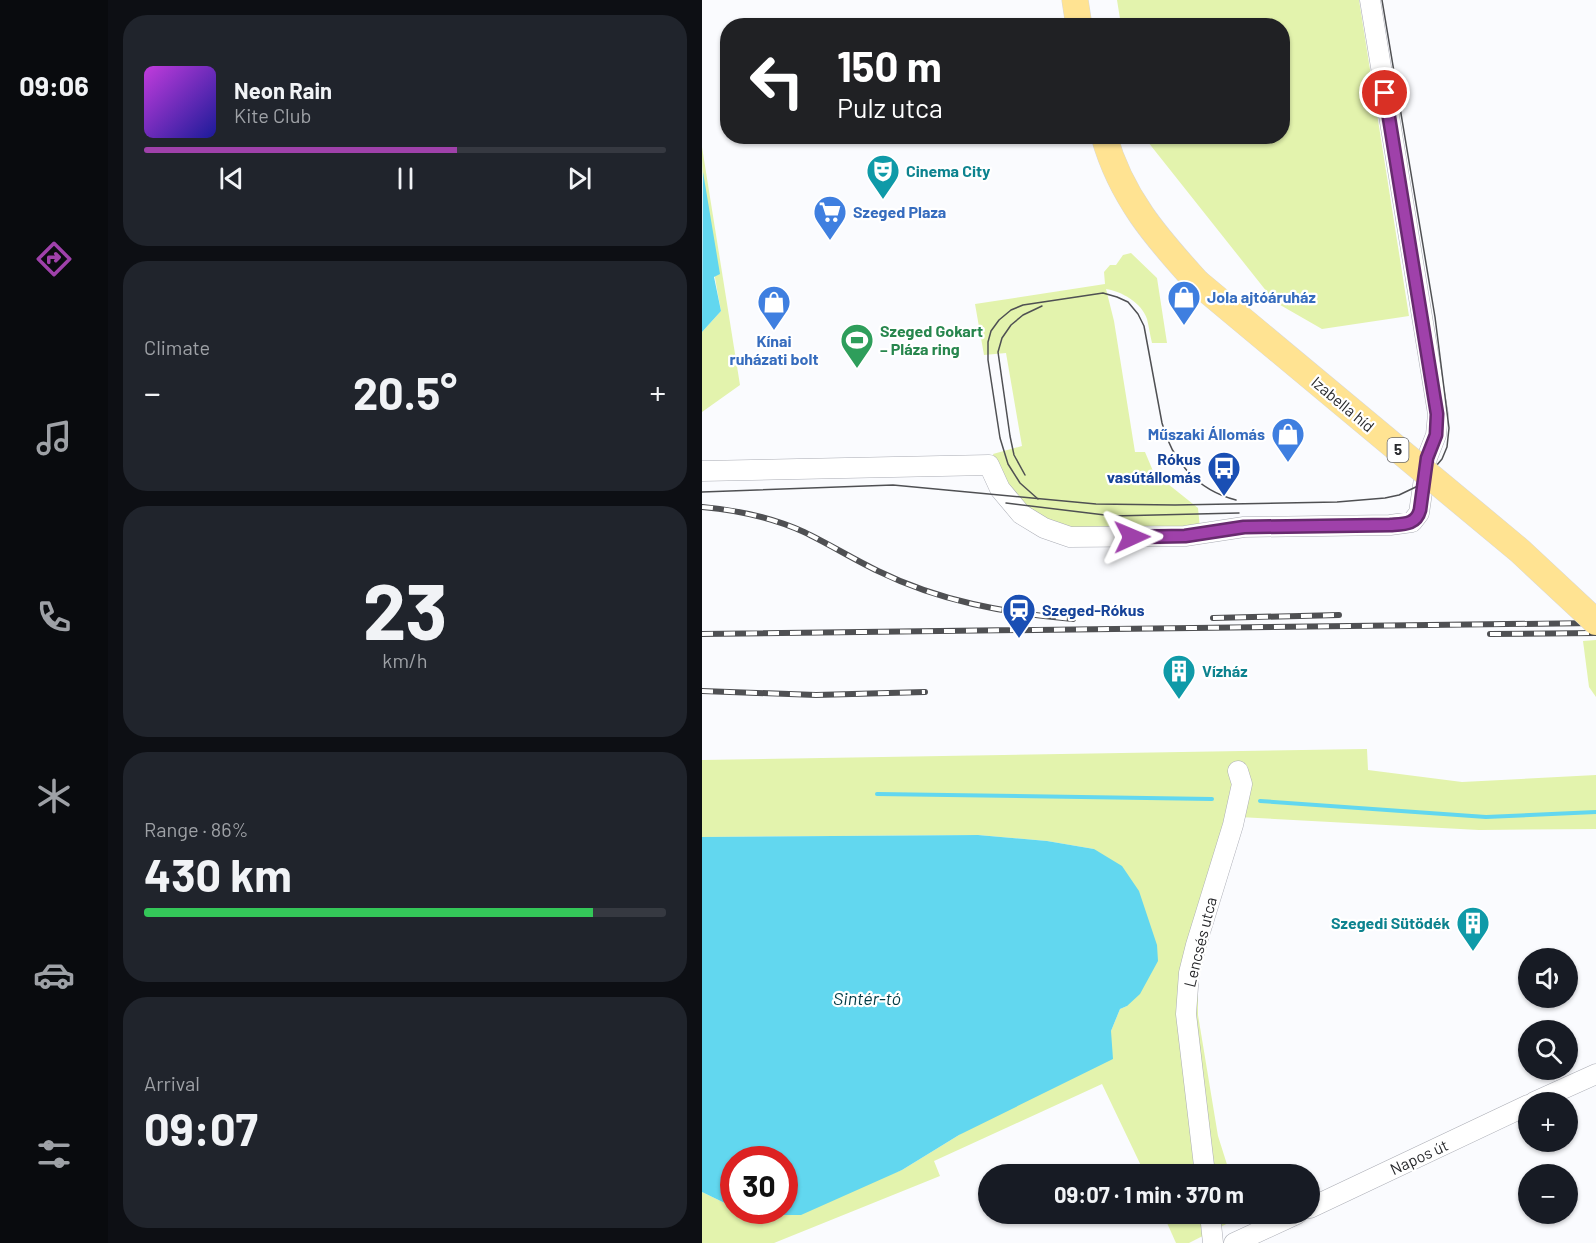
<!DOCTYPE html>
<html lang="en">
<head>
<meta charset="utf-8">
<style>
  body { margin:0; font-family:Barlow,sans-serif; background:#20242c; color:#f1f3f6; height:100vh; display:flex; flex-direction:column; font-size:22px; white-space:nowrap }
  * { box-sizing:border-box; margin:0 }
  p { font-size:20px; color:#9ea1a6 }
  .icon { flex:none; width:33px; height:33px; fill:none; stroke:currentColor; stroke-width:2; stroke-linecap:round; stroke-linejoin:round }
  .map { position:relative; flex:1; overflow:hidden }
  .side { display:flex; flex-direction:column; gap:15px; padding:15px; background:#0d0f14; width:594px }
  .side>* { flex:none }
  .top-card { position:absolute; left:18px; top:18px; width:570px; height:126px; border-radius:24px; box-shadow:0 2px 4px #0004; background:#202124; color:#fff; overflow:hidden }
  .controls { position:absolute; left:816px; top:948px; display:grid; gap:12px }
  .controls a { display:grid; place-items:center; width:60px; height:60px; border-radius:50%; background:#171b24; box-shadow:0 2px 4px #0004; font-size:30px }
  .speed { position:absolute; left:18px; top:1146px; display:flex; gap:12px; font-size:30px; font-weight:700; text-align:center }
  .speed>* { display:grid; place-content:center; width:78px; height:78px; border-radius:50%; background:#171b24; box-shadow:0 2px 4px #0004; line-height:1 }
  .speed .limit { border:9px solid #d22; background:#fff; color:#111 }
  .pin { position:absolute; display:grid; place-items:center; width:51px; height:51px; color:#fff; margin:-26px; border:3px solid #fff; border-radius:50%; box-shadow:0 2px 6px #0007 }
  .me { position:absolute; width:66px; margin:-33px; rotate:89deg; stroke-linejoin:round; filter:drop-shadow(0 0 4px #0008) }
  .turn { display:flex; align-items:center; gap:21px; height:126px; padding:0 18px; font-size:27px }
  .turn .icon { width:78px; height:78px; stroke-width:2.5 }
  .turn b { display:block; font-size:42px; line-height:51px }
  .big { font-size:45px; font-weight:700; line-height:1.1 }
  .side .widget { flex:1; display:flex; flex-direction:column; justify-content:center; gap:9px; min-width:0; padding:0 21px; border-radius:24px; background:#20242c }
  .side .dial { align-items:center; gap:0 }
  .dial b { font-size:78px; line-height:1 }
  .song { display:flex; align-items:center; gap:18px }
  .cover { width:72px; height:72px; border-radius:9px; background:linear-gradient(135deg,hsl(290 70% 55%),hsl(240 70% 35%)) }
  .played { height:6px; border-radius:3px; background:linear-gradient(90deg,#9f41aa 60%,#363941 60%) }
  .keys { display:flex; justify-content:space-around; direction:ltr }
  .heat { display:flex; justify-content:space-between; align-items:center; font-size:33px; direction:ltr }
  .charge { height:9px; border-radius:4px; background:linear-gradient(90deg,#34c759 86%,#363941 0) }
  .trip { position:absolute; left:276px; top:1164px; width:342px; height:60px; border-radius:30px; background:#171b24; box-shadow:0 2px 4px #0004; font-weight:700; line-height:60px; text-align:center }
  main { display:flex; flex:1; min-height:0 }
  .menu { display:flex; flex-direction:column; width:108px; justify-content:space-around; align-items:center; background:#090b0e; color:#9ea1a6 }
  .menu .icon { width:42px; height:42px }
  .menu .current { color:#9f41aa }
  .menu b { font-size:27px; color:#f1f3f6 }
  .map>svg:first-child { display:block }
  .green { fill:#e3f3ad }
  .water { fill:#62d7ef }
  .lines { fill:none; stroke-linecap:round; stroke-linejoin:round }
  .stream { stroke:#62d7ef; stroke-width:4 }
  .minor-casing { stroke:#aaacb4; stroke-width:21 }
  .major-casing { stroke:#d8d9d9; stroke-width:27 }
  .minor { stroke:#fff; stroke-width:20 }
  .major { stroke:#ffe392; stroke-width:26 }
  .tram { stroke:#4f5053; stroke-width:1.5 }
  .rail-casing { stroke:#4f5053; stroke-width:6 }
  .rail { stroke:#fff; stroke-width:4; stroke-dasharray:11; stroke-linecap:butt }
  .major-bridge-casing { stroke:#d8d9d9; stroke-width:27; stroke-linecap:butt }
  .major-bridge { stroke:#ffe392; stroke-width:26 }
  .route-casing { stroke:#672a6e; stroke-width:15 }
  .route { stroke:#9f41aa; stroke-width:10 }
  .labels { text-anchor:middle; stroke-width:4.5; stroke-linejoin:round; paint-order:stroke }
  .shield { fill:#fff; stroke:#696a6c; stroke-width:1.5 }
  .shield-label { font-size:15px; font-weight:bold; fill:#292a2d }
  .culture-label { font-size:16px; font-weight:bold; fill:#0d838f; stroke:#fff; text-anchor:start }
  .shop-label { font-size:16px; font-weight:bold; fill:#366cbe; stroke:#fff; text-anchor:start }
  .leisure-label { font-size:16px; font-weight:bold; fill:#27864d; stroke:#fff; text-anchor:start }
  .street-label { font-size:16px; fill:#292a2d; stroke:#fff }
  .transit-label { font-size:16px; font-weight:bold; fill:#164399; stroke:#fff; text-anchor:end }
  .water-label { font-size:18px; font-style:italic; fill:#023b45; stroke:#fff }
</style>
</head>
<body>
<main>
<nav class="menu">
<b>09:06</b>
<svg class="icon current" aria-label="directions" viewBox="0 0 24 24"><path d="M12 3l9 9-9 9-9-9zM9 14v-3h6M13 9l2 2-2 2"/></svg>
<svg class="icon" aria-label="music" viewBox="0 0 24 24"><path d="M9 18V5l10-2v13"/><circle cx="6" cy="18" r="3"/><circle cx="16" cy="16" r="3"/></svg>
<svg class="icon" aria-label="phone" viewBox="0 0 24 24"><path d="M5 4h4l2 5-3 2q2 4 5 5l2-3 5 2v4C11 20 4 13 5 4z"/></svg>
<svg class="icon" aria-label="climate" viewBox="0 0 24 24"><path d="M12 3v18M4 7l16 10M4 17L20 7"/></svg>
<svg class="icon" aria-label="car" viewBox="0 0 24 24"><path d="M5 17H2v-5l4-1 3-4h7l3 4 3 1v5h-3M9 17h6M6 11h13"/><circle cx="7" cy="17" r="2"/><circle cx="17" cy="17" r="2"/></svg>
<svg class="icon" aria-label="filters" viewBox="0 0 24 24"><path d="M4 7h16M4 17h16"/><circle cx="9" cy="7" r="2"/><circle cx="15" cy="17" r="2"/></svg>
</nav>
<section class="side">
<div class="widget">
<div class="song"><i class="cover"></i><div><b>Neon Rain</b><p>Kite Club</p></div></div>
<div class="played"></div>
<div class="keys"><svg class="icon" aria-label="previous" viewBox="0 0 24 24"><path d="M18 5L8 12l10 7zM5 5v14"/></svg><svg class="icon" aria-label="pause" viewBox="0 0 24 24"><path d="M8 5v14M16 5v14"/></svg><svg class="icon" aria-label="next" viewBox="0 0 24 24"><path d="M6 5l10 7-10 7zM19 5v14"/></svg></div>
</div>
<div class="widget"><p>Climate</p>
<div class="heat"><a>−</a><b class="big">20.5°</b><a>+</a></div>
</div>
<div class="widget dial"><b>23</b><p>km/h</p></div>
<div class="widget"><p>Range · 86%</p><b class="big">430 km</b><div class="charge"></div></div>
<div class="widget"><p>Arrival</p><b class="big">09:07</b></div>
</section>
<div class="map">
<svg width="894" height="1243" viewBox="0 0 894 1243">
  <rect width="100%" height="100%" fill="#fafbfe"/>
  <g class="green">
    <path d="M415,0H657L707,316L620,329L573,302L442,137L580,136V26L419,25Z"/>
    <path d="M0,147L38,385L0,412V332L19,311C9,258 0,201 0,147Z"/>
    <path d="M429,253L455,278L465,343H450C448,335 447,327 445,319C440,303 419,291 404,289L412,321L433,452H443L451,471L456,476L496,508L498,528C416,531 325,553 291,454L320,446L304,353L282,355L273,304L403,284L402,272L408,265H414L421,255Z"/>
    <path d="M894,640V697L887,687L881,641Z"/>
    <path d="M665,749L666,770L760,782L894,775V829L777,830L537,817L496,959V1015L516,1136L528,1174H443L400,1084L232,1161L238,1176L72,1243H0V1192L31,1207L32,1210L51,1211L77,1215L200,1170L257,1135L409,1031L418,1009L425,1006L392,849L345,841L276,835L0,837V760Z"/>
    <path d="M461,1214H541L542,1215L487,1243H474Z"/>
  </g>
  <g class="water">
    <path d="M1,172L18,274L12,277L19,311L0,332Z"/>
    <path d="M276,835L345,841L392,849L420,866L437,891L455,945L456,961L438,994L425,1006L418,1009L409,1031L411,1059L257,1135L200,1170L99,1215H77L51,1211L82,1210V1160H32L31,1207L0,1192V837Z"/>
  </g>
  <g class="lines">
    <g class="stream">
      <path d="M175,794L510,799"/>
      <path d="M558,801L784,817L894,812"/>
    </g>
    <defs>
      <g id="minor">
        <path d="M0,471L287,465L298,489L319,514L342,528L368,537L483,536L542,527L688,525L710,522L717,513L725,458L734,435L736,414L668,0"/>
        <path d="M832,1102L894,1074"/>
        <path d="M503,1174L484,1014L487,973L494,945L531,825L540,784L536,771"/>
        <path d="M608,1208L826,1105"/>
        <path d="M508,1214L511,1243"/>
        <path d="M532,1243L595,1214"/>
      </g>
      <g id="major">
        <path d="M373,0L377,26"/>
        <path d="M402,136C419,197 454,237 495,282"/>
      </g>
    </defs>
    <use href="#minor" class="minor-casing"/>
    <use href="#major" class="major-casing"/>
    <use href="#minor" class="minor"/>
    <use href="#major" class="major"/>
    <g class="tram">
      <path d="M323,475L312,455L308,436L296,352L300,338L309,325L321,315L340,306"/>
      <path d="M0,492L191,485L394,504L473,505L635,502L683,498L697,495L718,485L740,459L745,447L747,428L733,317L680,0"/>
      <path d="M336,499L318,483L306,464L298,438L286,360V342L289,331L297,320L309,310L321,305L401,293L415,297L426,302L436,314L442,326L460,423C470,461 495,490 534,500"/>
      <path d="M304,503L411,516L537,513"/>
    </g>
    <defs>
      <g id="rail">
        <path d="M0,507C35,510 71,518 102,532C127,544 151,559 176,571C237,601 303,613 371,619"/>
        <path d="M511,618L637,615"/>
        <path d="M0,634L894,623"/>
        <path d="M788,634L894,633"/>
        <path d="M0,691L114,695L223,692"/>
      </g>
    </defs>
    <use href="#rail" class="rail-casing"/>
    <use href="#rail" class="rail"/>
    <defs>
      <path id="major-bridge" d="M495,282L818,551L894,622"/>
    </defs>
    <use href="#major-bridge" class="major-bridge-casing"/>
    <use href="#major-bridge" class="major-bridge"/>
  </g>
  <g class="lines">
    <defs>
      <path id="route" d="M430,537L483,536L542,527L688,525C702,524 714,525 718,510L725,458L734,435L735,414L683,93"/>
    </defs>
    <use href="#route" class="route-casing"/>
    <use href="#route" class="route"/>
  </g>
  <defs>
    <symbol id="theatre-pin" viewBox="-11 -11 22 30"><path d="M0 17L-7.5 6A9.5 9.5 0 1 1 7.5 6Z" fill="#0f9aa8" stroke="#fff"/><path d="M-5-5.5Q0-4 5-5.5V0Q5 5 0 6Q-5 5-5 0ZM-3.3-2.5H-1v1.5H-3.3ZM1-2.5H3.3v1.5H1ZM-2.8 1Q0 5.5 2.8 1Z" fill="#fff"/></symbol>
    <symbol id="supermarket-pin" viewBox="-11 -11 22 30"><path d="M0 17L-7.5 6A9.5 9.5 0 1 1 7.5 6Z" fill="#3f7fe0" stroke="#fff"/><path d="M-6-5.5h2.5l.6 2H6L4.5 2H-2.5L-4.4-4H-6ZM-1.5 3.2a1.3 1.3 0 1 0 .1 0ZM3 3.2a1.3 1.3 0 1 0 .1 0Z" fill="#fff"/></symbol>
    <symbol id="shop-pin" viewBox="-11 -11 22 30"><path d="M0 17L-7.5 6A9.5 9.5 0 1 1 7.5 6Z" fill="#3f7fe0" stroke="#fff"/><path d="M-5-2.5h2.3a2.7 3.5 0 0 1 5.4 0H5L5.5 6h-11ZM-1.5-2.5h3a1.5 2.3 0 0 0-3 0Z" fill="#fff"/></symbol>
    <symbol id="stadium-pin" viewBox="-11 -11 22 30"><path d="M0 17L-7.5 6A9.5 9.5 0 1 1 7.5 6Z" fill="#2e9e5b" stroke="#fff"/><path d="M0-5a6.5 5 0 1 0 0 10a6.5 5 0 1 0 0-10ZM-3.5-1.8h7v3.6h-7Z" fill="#fff"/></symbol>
    <symbol id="bus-pin" viewBox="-11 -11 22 30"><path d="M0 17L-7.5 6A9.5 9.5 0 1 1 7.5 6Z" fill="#1a4fb4" stroke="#fff"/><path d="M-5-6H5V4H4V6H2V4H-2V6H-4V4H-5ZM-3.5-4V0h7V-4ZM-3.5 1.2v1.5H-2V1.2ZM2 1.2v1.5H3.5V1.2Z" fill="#fff"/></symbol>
    <symbol id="station-pin" viewBox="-11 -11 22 30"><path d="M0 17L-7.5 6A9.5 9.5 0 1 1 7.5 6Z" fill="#1a4fb4" stroke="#fff"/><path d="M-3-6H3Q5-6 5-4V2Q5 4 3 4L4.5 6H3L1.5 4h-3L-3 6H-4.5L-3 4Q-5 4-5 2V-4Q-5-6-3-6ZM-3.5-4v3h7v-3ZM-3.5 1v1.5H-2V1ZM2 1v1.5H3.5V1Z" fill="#fff"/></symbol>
    <symbol id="building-pin" viewBox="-11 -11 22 30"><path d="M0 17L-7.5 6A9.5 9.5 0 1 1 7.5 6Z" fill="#0f9aa8" stroke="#fff"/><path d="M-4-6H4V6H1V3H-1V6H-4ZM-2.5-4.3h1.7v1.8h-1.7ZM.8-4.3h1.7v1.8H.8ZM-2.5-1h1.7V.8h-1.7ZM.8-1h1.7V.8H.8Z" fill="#fff"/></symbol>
  </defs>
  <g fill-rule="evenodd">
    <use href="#theatre-pin" x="162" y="152" width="38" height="52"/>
    <use href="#supermarket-pin" x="109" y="193" width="38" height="52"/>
    <use href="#shop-pin" x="463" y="278" width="38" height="52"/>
    <use href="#shop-pin" x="53" y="283" width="38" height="52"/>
    <use href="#stadium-pin" x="136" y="321" width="38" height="52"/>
    <use href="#shop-pin" x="567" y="415" width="38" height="52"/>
    <use href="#bus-pin" x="503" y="449" width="38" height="52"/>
    <use href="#station-pin" x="298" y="591" width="38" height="52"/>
    <use href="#building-pin" x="458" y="652" width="38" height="52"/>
    <use href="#building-pin" x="752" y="904" width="38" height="52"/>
  </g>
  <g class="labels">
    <rect class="shield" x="685.5" y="438" width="21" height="24" rx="4.5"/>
    <g class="shield-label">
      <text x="696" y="455">5</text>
    </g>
    <g class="culture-label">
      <text x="204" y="177">Cinema City</text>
      <text x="500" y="677">Vízház</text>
      <text x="748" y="929" text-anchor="end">Szegedi Sütödék</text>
    </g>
    <g class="shop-label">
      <text x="151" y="218">Szeged Plaza</text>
      <text x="505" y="303">Jola ajtóáruház</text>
      <text x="72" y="347" text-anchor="middle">Kínai<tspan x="72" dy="18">ruházati bolt</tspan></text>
      <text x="563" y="440" text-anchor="end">Műszaki Állomás</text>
    </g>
    <g class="leisure-label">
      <text x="178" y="337">Szeged Gokart<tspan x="178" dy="18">– Pláza ring</tspan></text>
    </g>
    <g class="street-label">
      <text transform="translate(641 404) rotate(40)" y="6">Izabella híd</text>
      <text transform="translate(498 942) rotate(-76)" y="6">Lencsés utca</text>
      <text transform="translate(717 1157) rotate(-25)" y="6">Napos út</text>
    </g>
    <g class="transit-label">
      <text x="499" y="465">Rókus<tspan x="499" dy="18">vasútállomás</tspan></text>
      <text x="340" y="616" text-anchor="start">Szeged-Rókus</text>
    </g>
    <g class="water-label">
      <text x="165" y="1005">Sintér-tó</text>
    </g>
  </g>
</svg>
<div class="controls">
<a><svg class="icon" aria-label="sound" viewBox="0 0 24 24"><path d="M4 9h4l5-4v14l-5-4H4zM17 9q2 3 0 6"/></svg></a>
<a><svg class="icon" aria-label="search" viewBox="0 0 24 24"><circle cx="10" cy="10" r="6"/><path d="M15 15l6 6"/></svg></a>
<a>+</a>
<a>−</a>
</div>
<div class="speed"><div class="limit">30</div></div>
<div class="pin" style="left:683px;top:93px;background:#d93025"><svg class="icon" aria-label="arrive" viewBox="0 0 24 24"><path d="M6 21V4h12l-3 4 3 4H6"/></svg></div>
<svg class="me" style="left:430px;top:537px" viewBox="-20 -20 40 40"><path d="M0-17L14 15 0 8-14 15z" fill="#9f41aa" stroke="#fff" stroke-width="4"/></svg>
<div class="trip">09:07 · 1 min · 370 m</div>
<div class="top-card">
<div class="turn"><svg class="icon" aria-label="left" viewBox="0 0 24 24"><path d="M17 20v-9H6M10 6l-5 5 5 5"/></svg><div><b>150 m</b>Pulz utca</div></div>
</div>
</div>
</main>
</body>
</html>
